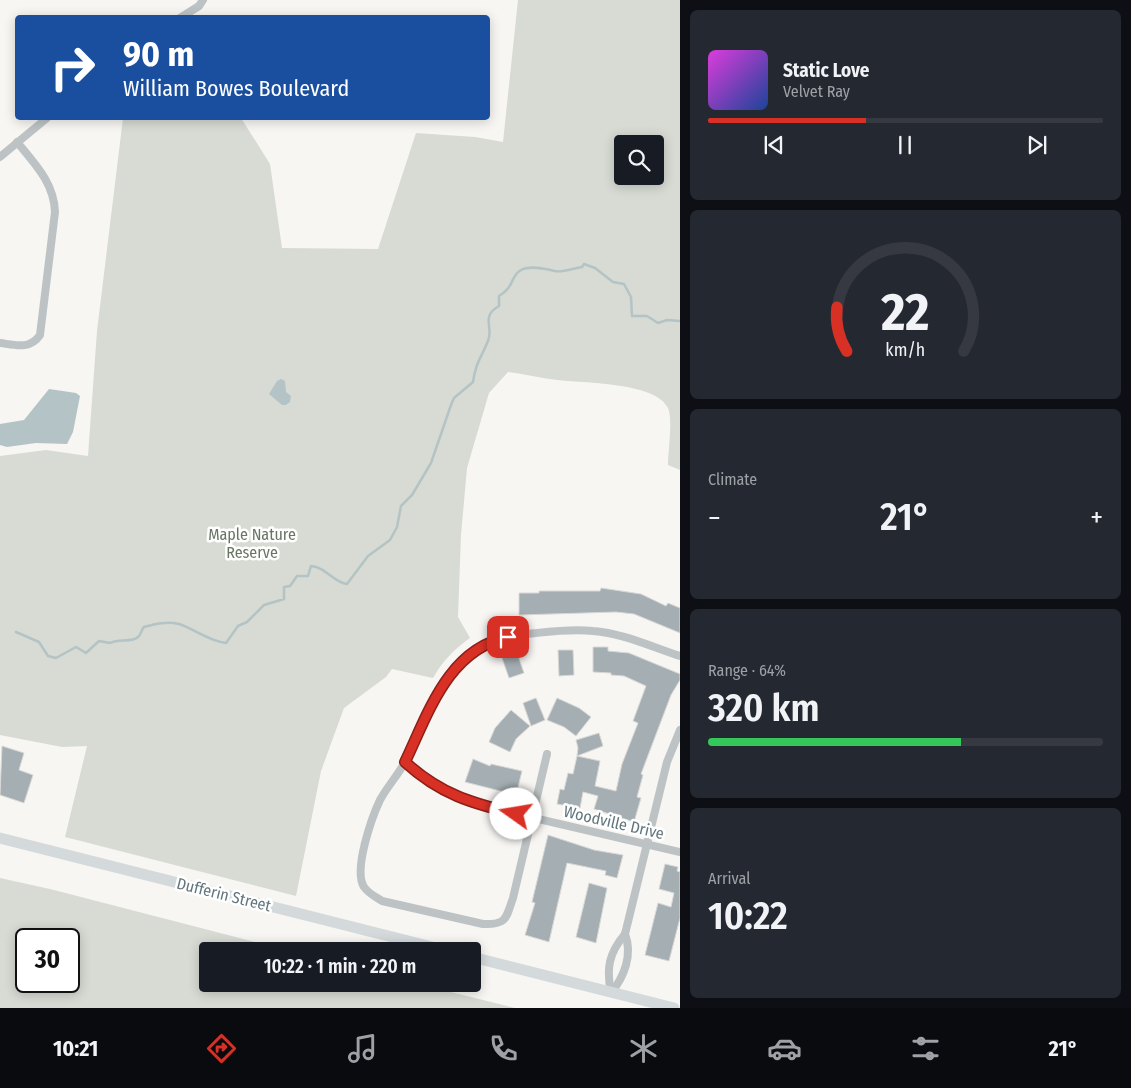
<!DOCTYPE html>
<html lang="en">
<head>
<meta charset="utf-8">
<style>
  body { margin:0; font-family:"Fira Sans Condensed",sans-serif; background:#242831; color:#f1f3f6; height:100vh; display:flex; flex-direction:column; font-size:19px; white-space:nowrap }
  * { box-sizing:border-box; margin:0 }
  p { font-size:16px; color:#9ea1a6 }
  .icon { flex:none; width:28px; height:28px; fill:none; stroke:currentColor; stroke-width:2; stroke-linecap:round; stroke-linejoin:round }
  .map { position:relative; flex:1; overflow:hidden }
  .details { display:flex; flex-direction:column; gap:10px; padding:10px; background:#0d0f14; width:451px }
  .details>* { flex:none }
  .top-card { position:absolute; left:15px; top:15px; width:475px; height:105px; border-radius:5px; box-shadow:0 2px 12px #0003; background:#1a4fa0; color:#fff; overflow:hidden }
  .buttons { position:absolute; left:614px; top:135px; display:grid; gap:10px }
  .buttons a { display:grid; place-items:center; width:50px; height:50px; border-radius:5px; background:#171b24; box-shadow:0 2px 12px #0003; font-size:25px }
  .speed { position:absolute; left:15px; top:928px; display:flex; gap:10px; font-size:25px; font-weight:700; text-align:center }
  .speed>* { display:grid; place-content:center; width:65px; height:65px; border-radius:50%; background:#171b24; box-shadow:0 2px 12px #0003; line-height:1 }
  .speed .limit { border:2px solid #111; border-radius:8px; background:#fff; color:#111 }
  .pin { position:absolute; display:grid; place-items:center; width:42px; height:42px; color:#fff; margin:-21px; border-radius:10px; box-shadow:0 2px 8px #0006 }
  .me { position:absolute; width:55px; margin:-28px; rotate:283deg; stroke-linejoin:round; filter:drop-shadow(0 0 4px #0008) }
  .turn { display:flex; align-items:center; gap:18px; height:105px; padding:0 25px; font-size:22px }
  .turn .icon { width:65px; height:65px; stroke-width:2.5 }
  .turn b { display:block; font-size:35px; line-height:42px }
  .big { font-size:38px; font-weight:600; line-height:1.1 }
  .details .widget { flex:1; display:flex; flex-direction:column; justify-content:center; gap:8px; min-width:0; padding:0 18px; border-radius:8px; background:#242831 }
  .details .dial { align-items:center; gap:0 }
  .dial svg { height:130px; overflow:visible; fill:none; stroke:#363941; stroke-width:7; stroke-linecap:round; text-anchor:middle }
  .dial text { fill:#f1f3f6; stroke:none }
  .song { display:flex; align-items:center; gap:15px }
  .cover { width:60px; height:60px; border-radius:8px; background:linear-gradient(135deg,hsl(300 70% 55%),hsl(220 70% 35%)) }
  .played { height:5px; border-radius:2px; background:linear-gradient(90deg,#d93025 40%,#363941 40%) }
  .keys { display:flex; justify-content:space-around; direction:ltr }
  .heat { display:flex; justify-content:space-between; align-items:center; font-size:28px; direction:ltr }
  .charge { height:8px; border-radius:4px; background:linear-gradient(90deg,#34c759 64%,#363941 0) }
  .trip { position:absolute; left:199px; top:942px; width:282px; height:50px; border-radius:5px; background:#171b24; box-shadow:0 2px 12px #0003; font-weight:600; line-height:50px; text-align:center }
  .menu { display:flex; height:80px; justify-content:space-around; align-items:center; background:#090b0e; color:#9ea1a6 }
  .menu .icon { width:35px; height:35px }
  .menu .on { color:#d93025 }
  .menu b { font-size:22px; color:#f1f3f6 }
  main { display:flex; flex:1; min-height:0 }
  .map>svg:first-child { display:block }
  .green { fill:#d7dbd3; fill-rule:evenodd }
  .water { fill:#b4c3c5 }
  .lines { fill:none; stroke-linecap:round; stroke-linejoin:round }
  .stream { stroke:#b4c3c5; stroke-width:2.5 }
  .building { fill:#a5afb3; stroke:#d8d8d6 }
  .minor { stroke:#bdc3c5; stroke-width:8 }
  .secondary { stroke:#d4d9db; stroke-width:11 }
  .route-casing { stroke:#8d1f18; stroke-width:12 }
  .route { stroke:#d93025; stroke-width:9 }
  .labels { text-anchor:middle; stroke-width:5; stroke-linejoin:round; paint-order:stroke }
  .park-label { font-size:16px; fill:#687661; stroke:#fff }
  .street-label { font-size:16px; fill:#63767d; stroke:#fff }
</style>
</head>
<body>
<main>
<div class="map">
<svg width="680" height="1008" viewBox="0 0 680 1008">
  <rect width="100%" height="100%" fill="#f7f6f3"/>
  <g class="green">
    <path d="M518,0H680V470L668,465C668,452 673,419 668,408C656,382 581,383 557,380C540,378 524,374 508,372L489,393L467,468L461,535L458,617L470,638C454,649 442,662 433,678L392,669L386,677L344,708L321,771L296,896L65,837L87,746L62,747L0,735V456L46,450L88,456L97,331L123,118H241L270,164L282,248L378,249L416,133L475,137L503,142ZM622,144H655V176H622Z"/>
    <path d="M0,878L50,889L290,951H208V984H419L515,1008H0ZM26,939H69V981H26Z"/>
  </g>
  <g class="water">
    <path d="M281,379L285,381L286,392L291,396L290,402L286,405H282L269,394L277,381Z"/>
    <path d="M49,389L76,393L80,396L73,432L67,444L36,443L7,447L0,445V424L24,420Z"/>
  </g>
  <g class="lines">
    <path class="stream" d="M16,632L39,642L48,656L56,658L76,647L86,653L99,641L110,643C118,638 132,643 138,637C141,635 141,630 144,627C155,624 167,621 179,624C195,629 208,641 226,643L238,626L247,622L264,605L284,599V587L290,586L297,576H308L311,566C326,567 334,583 347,584L368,556L390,540L397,527L401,506L412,495L431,463L451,405L454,398L473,382C476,362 481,358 488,341C494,327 480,317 499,306V296C515,287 510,276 521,270C530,265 546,269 555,271C562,273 574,268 582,267L584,264L595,268L613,282L624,284L631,297L632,316H647L658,323L667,320L680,321"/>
  </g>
  <g class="building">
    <path d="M601,588L641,594L666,606L668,603L680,608V633L634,614L616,612L519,615V593H539V591H600Z"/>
    <path d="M593,647H608V651L629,653L680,674V680L671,695L641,774L643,775L637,797L641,798L634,822L594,809L598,796L583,792L580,808L557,804L560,789L564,790L568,773L573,774L577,756L600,761L595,786L616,791L622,764L638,723L633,721L646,686L624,676L611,675V673L593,672Z"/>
    <path d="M516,650L524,673L509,678L501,655Z"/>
    <path d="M558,650H573L574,675L559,676Z"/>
    <path d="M536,698L545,720L531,726L523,703Z"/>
    <path d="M557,698L579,708L591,717L576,736L564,727L547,720Z"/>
    <path d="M511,710L530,726L516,739L510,752L489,742L495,728Z"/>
    <path d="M599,733L603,746L577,756L578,748L576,740Z"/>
    <path d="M2,746L24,753L19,770L33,775L24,803L0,795Z"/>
    <path d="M473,759L490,766L491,764L522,771L516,795L465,782Z"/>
    <path d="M548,835L594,850L623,855L617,878L605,875L606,871L567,863L549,942L525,935L535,903L532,902Z"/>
    <path d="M665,864L678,867L677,871L680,872V918L669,961L645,955L658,903L671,907L674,893L659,889Z"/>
    <path d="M589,883L607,888L596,943L576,937Z"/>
  </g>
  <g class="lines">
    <g class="minor">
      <path d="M180,18L199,6L203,0"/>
      <path d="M0,157L47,118"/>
      <path d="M0,343C15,345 30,350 40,335L55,212C54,183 35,164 17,142"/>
      <path d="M547,754L513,898C506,918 507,925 483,924L382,901C376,897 369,894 364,887C353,870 372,817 380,800C387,787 398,775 405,762C431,715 441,664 495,640C507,635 523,634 536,633C555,631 573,629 593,631C622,633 652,647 680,656"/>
      <path d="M405,763L436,787L470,803L680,852"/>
      <path d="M611,993C606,968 609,953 625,934L667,762L680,730"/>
      <path d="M611,993C624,977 633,955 625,934"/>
    </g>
    <g class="secondary">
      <path d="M0,838L448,951"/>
      <path d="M472,957L674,1008"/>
    </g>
  </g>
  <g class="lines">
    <defs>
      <path id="route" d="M508,637C448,649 428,714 405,762C440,794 471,803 516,814"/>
    </defs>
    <use href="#route" class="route-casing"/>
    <use href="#route" class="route"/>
  </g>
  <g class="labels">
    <g class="park-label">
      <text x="252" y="540">Maple Nature<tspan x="252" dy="18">Reserve</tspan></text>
    </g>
    <g class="street-label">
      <text transform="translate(614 822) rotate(13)" y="6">Woodville Drive</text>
      <text transform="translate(224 894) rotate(14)" y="6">Dufferin Street</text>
    </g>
  </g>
</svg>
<div class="buttons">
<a><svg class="icon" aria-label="search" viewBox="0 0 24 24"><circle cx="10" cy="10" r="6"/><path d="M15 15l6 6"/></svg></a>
</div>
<div class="speed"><div class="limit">30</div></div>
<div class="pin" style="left:508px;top:637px;background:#d93025"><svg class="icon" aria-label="arrive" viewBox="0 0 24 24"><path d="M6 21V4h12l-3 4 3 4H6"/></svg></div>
<svg class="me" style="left:516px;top:814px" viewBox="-20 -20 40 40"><circle r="19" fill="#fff"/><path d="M0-13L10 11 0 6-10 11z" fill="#d93025"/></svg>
<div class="trip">10:22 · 1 min · 220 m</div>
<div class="top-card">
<div class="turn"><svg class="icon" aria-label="right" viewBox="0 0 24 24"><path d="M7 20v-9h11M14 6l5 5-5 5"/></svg><div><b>90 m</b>William Bowes Boulevard</div></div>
</div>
</div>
<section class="details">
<div class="widget">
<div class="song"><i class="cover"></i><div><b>Static Love</b><p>Velvet Ray</p></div></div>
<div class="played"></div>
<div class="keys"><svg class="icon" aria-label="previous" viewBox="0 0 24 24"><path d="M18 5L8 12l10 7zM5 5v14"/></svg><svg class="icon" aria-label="pause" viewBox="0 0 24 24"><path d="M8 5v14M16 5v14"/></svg><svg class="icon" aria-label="next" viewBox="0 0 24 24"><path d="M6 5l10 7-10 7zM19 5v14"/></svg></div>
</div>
<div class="widget dial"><svg viewBox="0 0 100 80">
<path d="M14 69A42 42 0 1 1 86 69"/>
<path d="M14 69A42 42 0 0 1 8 42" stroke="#d93025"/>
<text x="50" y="56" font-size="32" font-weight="700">22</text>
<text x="50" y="72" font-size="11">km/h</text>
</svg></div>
<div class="widget"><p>Climate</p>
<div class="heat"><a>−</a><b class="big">21°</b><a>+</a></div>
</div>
<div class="widget"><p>Range · 64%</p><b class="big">320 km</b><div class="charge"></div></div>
<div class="widget"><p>Arrival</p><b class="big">10:22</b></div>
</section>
</main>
<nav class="menu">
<b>10:21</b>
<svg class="icon on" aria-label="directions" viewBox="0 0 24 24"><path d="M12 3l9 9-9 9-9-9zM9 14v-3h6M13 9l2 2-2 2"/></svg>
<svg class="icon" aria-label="music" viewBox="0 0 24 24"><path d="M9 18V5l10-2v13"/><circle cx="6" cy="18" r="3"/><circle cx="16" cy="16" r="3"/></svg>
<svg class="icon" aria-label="phone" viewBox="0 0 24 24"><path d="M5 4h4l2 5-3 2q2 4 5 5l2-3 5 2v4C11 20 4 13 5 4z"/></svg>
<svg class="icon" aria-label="climate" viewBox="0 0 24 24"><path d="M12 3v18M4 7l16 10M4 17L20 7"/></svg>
<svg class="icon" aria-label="car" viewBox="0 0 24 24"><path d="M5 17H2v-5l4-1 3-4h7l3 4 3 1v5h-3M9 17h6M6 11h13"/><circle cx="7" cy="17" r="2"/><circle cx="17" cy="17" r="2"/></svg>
<svg class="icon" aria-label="filters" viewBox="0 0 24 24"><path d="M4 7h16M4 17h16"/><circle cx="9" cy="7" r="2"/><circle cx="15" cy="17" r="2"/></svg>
<b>21°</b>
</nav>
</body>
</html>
